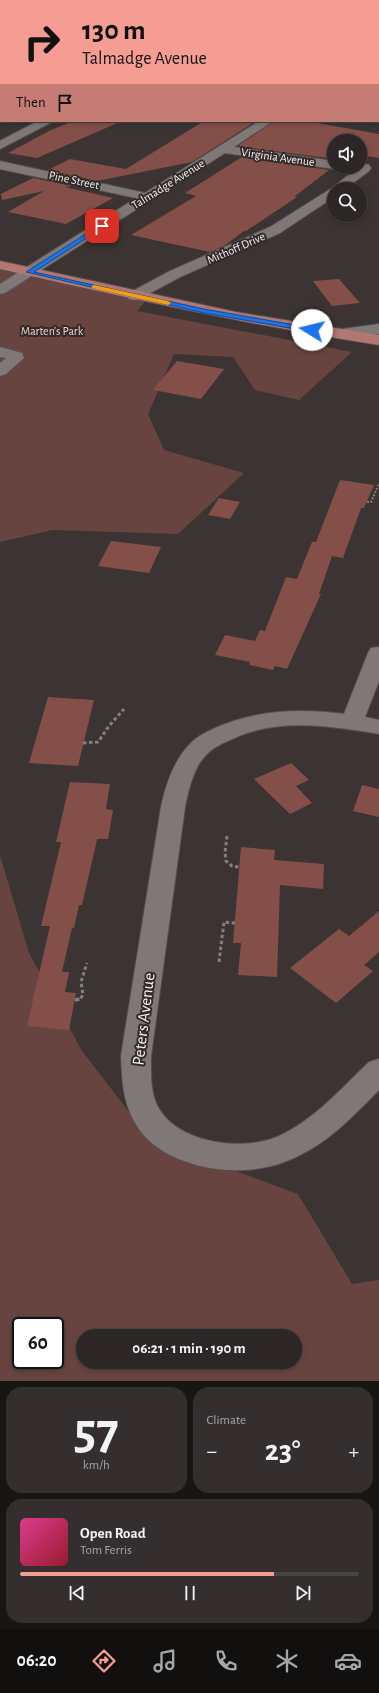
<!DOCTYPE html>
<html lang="en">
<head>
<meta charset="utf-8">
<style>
  body { margin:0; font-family:"Alegreya Sans",sans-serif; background:#342f2e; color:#f1f3f6; height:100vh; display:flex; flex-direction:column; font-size:15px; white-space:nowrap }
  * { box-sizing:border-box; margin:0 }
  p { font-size:13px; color:#a6a5a7 }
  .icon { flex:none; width:22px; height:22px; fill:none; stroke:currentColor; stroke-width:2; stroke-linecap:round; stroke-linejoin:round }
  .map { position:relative; height:1381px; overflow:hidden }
  .details { display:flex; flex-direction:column; gap:6px; padding:6px; background:#181515; flex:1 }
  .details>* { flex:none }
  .guide { position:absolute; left:0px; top:0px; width:379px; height:122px; box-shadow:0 2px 6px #0003,0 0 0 1px #484443; background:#f59c93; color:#111; overflow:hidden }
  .buttons { position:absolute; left:327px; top:134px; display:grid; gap:8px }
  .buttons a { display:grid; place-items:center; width:40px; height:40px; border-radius:50%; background:#2c2726; box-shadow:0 2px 6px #0003,0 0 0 1px #484443; font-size:20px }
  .speed { position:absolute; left:12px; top:1317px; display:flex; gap:8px; font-size:20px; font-weight:700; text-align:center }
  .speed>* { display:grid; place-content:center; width:52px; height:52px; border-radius:50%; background:#2c2726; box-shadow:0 2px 6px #0003,0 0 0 1px #484443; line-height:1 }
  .speed .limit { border:2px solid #111; border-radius:6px; background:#fff; color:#111 }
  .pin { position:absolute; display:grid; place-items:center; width:34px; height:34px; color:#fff; margin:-17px; border-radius:8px; box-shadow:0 2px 6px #0006 }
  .me { position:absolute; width:44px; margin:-22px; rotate:279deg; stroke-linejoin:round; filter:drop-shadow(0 0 3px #0008) }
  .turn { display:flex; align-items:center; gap:14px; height:84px; padding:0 16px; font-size:18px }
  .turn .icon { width:52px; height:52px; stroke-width:2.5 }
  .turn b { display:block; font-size:28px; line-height:34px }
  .then { display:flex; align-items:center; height:38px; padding:0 16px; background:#0003; gap:8px; font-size:15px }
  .big { font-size:30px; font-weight:600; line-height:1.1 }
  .details .tile { flex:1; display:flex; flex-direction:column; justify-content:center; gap:6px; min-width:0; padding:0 14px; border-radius:16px; background:#342f2e }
  .details .dial { align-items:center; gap:0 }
  .dial b { font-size:52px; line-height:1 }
  .song { display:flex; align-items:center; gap:12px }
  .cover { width:48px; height:48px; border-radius:6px; background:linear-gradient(135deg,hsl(330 70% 55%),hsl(350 70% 35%)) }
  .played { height:4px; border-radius:2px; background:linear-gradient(90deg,#f59c93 75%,#484443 75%) }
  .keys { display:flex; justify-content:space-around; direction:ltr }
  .heat { display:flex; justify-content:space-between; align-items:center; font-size:22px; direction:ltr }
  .details .tiles { flex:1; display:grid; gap:6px; grid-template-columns:1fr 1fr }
  .tile:last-child { grid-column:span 2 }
  .trip { position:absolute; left:76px; top:1329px; width:226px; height:40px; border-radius:20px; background:#2c2726; box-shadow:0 2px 6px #0003,0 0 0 1px #484443; font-weight:600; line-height:40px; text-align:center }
  .dock { display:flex; height:64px; justify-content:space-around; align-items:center; background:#12100f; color:#a6a5a7 }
  .dock .icon { width:28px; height:28px }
  .dock .on { color:#f59c93 }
  .dock b { font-size:18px; color:#f1f3f6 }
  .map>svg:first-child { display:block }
  .green { fill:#684440; fill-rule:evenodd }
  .building { fill:#844f49 }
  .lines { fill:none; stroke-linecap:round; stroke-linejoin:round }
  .minor-casing { stroke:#55504f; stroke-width:2 }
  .major-casing { stroke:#55504f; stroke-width:2 }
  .path-far2 { stroke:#847e7d; stroke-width:2; stroke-dasharray:2 1.5; stroke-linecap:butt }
  .path-far1 { stroke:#847e7d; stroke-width:3; stroke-dasharray:3.5 2.5; stroke-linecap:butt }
  .path { stroke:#847e7d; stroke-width:3.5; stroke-dasharray:4.5 3; stroke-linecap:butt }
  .minor { fill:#807877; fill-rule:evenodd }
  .major { fill:#b27772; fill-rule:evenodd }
  .route { fill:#1a73e8; stroke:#114b97 }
  .slow { fill:#f59e0b }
  .labels { text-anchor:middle; stroke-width:4; stroke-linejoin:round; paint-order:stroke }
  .far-street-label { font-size:12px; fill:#f8f3f2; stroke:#312a29 }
  .far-park-label { font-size:12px; fill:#f7d2ce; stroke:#312a29 }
  .near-street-label { font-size:17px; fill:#f8f3f2; stroke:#312a29 }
</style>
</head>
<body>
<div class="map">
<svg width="379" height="1381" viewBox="0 0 379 1381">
  <rect width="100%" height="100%" fill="#3b3433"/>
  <g class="green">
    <path d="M0,265L147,299L137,311L352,352L299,400L255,390L233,357L174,354L148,414L164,450L244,473L178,534L52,530L0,542Z"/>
    <path d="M0,855L29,953L82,1051L150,1139L298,1194L352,1284L379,1280V1381H0ZM21,1326H55V1360H21ZM83,1336H295V1362H83Z"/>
  </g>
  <g class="building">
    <path d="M73,121H122L37,158L8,153L49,131Z"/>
    <path d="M204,121H256L192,162L97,181L48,170L70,159L126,169Z"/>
    <path d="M274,121H306L379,134V158L360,155V141H334V159L238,146Z"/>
    <path d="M242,157L329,170L294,197H297L246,231H244L224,246L210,252L131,235L196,196L185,193Z"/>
    <path d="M33,178L72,186L65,187L113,198L66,224L8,212L44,191L2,200L1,194Z"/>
    <path d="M339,279L360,303L332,306L313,281Z"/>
    <path d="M177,361L224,369L201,399L153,390Z"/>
    <path d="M340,480L374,485L364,508H361L343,558L332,556L319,594H321L287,669L275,666L273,670L249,665L250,662L215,655L225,635L255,641L260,630L265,631L286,577L297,579L312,542H316Z"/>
    <path d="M219,498L240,502L230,519L208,515Z"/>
    <path d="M111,541L161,547L149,573L98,566Z"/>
    <path d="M48,697L94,700L78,766L29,763Z"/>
    <path d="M291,763L309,780L296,786L312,803L290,814L254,779Z"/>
    <path d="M70,782L110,784L106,809L113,810L108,839H97L96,844L82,905H79L74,928H72L62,972H69L65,992L76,993L69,1030L27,1026L50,926H41L61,842H56Z"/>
    <path d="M362,785L379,789V817L353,811Z"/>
    <path d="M241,847L275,850L274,860L324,864L323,889L280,885L277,977L238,975L241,943H233Z"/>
    <path d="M379,911V952L364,965L373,971L336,1003L290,968L339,929L349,936Z"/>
  </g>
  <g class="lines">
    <defs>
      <g id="minor">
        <rect x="243" y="0" width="13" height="1"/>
        <path d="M379,1V7L378,8V2Z"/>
        <rect x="0" y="7" width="1" height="6"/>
        <rect x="378" y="24" width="1" height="7"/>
        <rect x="0" y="44" width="1" height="6"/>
        <rect x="378" y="47" width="1" height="6"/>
        <rect x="378" y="113" width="1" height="6"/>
        <path d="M38,121H52L50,123L0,149V141Z"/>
        <path d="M259,121H273L234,147L334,161V167H339L334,169L225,153L5,293L0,294V284L136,198L0,169V161L145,193Z"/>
        <path d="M365,164L369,165L371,168L369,171L345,189H334V197L280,233L180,277L139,299L134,300L129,299L127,296L129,293L170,271L270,227L332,188L361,165Z"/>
        <path d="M379,324V334L342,339L337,337L334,334L337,331L342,329Z"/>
        <path d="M0,347L22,353L24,358L6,374L0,376V363L6,358L0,357Z"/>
        <path d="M379,647V681L365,717L379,720V734C330,726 276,717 230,740C218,745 209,750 201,761C192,774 188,792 185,807L151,1056C151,1072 150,1093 158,1107C178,1144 244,1152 279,1136C314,1120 342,1088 369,1062L379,1059V1090C356,1113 332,1139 302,1154C263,1175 217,1175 176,1158C161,1151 146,1141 137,1126C123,1104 122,1081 121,1056L161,807C166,784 174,759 192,742C198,736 205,733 213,729C254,710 299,708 344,714L368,653L371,648Z"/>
      </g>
      <path id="major" d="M0,261L236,312L379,335V345C251,325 126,298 0,269Z"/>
    </defs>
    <use href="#minor" class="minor-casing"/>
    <use href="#major" class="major-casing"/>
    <path class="path-far2" d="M367,502H371L379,484"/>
    <g class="path-far1">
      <path d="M83,743L98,742L109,726L124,709"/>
      <path d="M227,836L225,853L226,861L232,866L239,867"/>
      <path d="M219,962L224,922L235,923"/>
      <path d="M75,1000L80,999L83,995L81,982L87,963"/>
    </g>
    <path class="path" d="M75,1000L80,999"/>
    <use href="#minor" class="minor"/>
    <use href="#major" class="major"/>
  </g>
  <path class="route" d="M100,225L105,226L34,272L204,309L312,328L315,330L312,332L204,313L26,272Z"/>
  <path class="slow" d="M94,285L168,301L171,303L168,305L92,288V286Z"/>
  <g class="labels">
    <g class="far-street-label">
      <text transform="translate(278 157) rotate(8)" y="4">Virginia Avenue</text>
      <text transform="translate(74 180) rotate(12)" y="4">Pine Street</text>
      <text transform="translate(168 184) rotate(-32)" y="4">Talmadge Avenue</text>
      <text transform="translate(236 248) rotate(-24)" y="4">Mithoff Drive</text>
    </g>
    <g class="far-park-label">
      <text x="52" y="335">Marten's Park</text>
    </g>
    <g class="near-street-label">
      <text transform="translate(143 1019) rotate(-83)" y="6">Peters Avenue</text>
    </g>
  </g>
</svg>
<div class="buttons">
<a><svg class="icon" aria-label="sound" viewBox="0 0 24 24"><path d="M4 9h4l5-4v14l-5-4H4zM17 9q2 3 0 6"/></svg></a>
<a><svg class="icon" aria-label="search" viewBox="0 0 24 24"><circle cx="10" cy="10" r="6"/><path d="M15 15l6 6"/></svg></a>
</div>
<div class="speed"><div class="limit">60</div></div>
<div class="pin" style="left:102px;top:226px;background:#d93025"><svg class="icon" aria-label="arrive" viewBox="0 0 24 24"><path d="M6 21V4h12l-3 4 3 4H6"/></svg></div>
<svg class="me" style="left:312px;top:330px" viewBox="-20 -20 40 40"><circle r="19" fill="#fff"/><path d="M0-13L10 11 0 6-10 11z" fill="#1a73e8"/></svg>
<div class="trip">06:21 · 1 min · 190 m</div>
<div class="guide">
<div class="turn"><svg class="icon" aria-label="right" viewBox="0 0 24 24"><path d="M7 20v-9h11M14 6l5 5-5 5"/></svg><div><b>130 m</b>Talmadge Avenue</div></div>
<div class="then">Then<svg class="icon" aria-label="arrive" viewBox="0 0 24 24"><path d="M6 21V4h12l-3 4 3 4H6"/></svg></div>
</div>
</div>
<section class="details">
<div class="tiles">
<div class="tile dial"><b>57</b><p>km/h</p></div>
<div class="tile"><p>Climate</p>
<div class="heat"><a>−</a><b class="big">23°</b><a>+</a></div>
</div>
<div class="tile">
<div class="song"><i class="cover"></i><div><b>Open Road</b><p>Tom Ferris</p></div></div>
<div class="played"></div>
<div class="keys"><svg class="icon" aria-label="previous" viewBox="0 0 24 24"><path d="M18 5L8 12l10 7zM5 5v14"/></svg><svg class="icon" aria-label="pause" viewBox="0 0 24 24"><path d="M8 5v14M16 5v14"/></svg><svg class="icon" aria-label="next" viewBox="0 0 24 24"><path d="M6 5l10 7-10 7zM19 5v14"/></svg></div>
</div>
</div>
</section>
<nav class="dock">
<b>06:20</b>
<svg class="icon on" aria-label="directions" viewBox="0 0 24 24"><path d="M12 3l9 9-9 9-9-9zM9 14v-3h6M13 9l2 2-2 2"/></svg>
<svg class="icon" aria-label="music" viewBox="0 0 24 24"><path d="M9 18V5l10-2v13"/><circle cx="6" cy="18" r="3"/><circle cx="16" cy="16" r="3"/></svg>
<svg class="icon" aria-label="phone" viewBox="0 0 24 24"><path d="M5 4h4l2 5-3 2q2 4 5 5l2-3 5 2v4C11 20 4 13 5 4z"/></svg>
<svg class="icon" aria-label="climate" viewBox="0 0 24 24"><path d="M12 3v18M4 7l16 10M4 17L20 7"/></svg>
<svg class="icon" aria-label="car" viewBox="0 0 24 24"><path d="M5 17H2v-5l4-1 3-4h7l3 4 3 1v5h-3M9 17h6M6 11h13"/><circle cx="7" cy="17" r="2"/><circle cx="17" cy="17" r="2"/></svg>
</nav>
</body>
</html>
